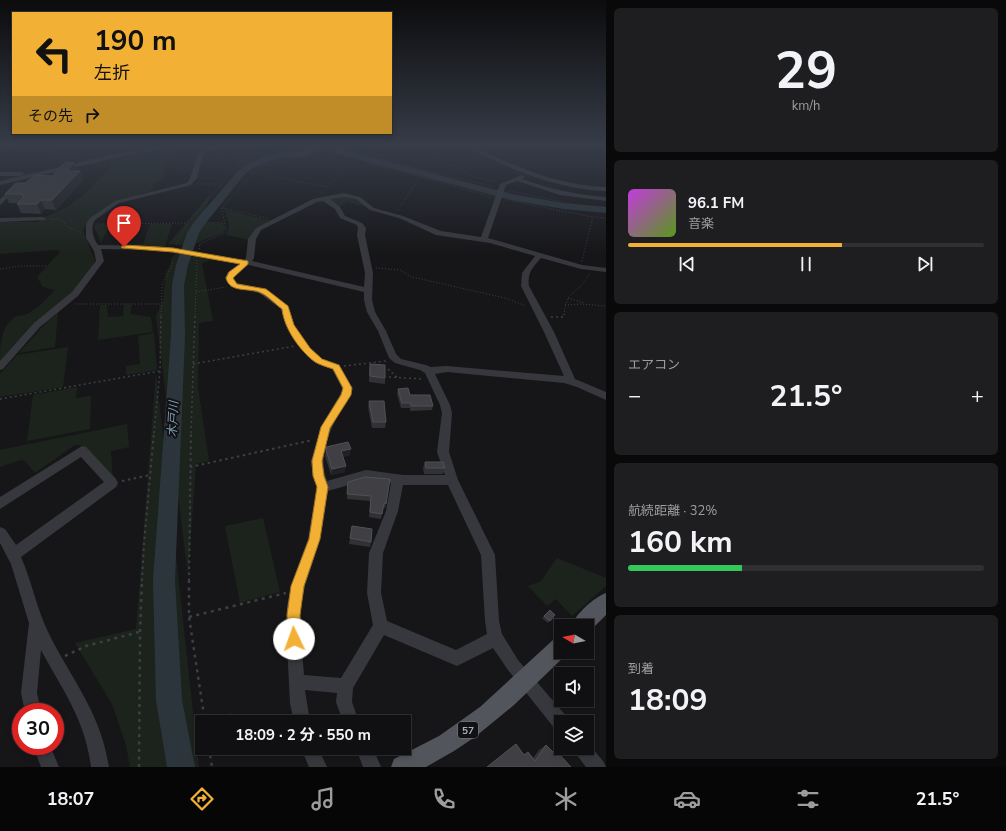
<!DOCTYPE html>
<html lang="ja">
<head>
<meta charset="utf-8">
<style>
  body { margin:0; font-family:"Nunito Sans","Noto Sans JP",sans-serif; background:#1e1e20; color:#f1f3f6; height:100vh; display:flex; flex-direction:column; font-size:15px; white-space:nowrap }
  * { box-sizing:border-box; margin:0 }
  p { font-size:13px; color:#9c9d9f }
  .icon { flex:none; width:22px; height:22px; fill:none; stroke:currentColor; stroke-width:2; stroke-linecap:round; stroke-linejoin:round }
  .map { position:relative; flex:1; overflow:hidden }
  .details { display:flex; flex-direction:column; gap:8px; padding:8px; background:#09090a; width:400px }
  .details>* { flex:none }
  .hud { position:absolute; left:12px; top:12px; width:380px; height:122px; border-radius:0px; box-shadow:0 2px 6px #0003,0 0 0 1px #303032; background:#f2b134; color:#111; overflow:hidden }
  .needle { width:26px; rotate:280deg }
  .fabs { position:absolute; left:554px; top:619px; display:grid; gap:8px }
  .fabs a { display:grid; place-items:center; width:40px; height:40px; border-radius:0px; background:#101012; box-shadow:0 2px 6px #0003,0 0 0 1px #303032; font-size:20px }
  .speed { position:absolute; left:12px; top:703px; display:flex; gap:8px; font-size:20px; font-weight:700; text-align:center }
  .speed>* { display:grid; place-content:center; width:52px; height:52px; border-radius:50%; background:#101012; box-shadow:0 2px 6px #0003,0 0 0 1px #303032; line-height:1 }
  .speed .limit { border:6px solid #d22; background:#fff; color:#111 }
  .pin { position:absolute; display:grid; place-items:center; width:34px; height:34px; color:#fff; margin:-41px -17px; border-radius:50% 50% 50% 0; rotate:-45deg; box-shadow:0 0 4px #0007 }
  .pin .icon { rotate:45deg }
  .me { position:absolute; width:44px; margin:-22px; rotate:357deg; stroke-linejoin:round; filter:drop-shadow(0 0 3px #0008) }
  .turn { display:flex; align-items:center; gap:14px; height:84px; padding:0 16px; font-size:18px }
  .turn .icon { width:52px; height:52px; stroke-width:2.5 }
  .turn b { display:block; font-size:28px; line-height:34px }
  .then { display:flex; align-items:center; height:38px; padding:0 16px; background:#0003; gap:8px; font-size:15px }
  .big { font-size:30px; font-weight:700; line-height:1.1 }
  .details .tile { flex:1; display:flex; flex-direction:column; justify-content:center; gap:6px; min-width:0; padding:0 14px; border-radius:6px; background:#1e1e20 }
  .details .dial { align-items:center; gap:0 }
  .dial b { font-size:52px; line-height:1 }
  .song { display:flex; align-items:center; gap:12px }
  .cover { width:48px; height:48px; border-radius:6px; background:linear-gradient(135deg,hsl(290 70% 55%),hsl(90 70% 35%)) }
  .played { height:4px; border-radius:2px; background:linear-gradient(90deg,#f2b134 60%,#303032 60%) }
  .keys { display:flex; justify-content:space-around; direction:ltr }
  .heat { display:flex; justify-content:space-between; align-items:center; font-size:22px; direction:ltr }
  .charge { height:6px; border-radius:3px; background:linear-gradient(90deg,#34c759 32%,#303032 0) }
  .trip { position:absolute; left:195px; top:715px; width:216px; height:40px; border-radius:0px; background:#101012; box-shadow:0 2px 6px #0003,0 0 0 1px #303032; font-weight:700; line-height:40px; text-align:center }
  .menu { display:flex; height:64px; justify-content:space-around; align-items:center; background:#060607; color:#9c9d9f }
  .menu .icon { width:28px; height:28px }
  .menu .selected { color:#f2b134 }
  .menu b { font-size:18px; color:#f1f3f6 }
  main { display:flex; flex:1; min-height:0 }
  .map>svg:first-child { display:block }
  .green { fill:#1c231d }
  .lines { fill:none; stroke-linecap:round; stroke-linejoin:round }
  .river { fill:#2c353c; fill-rule:evenodd }
  .path-far3 { stroke:#3d3f44; stroke-width:1; stroke-dasharray:1 2; stroke-linecap:butt }
  .path-far2 { stroke:#3d3f44; stroke-width:1.5; stroke-dasharray:2 3; stroke-linecap:butt }
  .path-far1 { stroke:#3d3f44; stroke-width:2; stroke-dasharray:2.5 3.5; stroke-linecap:butt }
  .path { stroke:#3d3f44; stroke-width:2.5; stroke-dasharray:3 4.5; stroke-linecap:butt }
  .minor { fill:#37383d; fill-rule:evenodd }
  .major { fill:#53555c; fill-rule:evenodd }
  .wall { fill:#323236 }
  .shaded-wall { fill:#212124 }
  .building { fill:#3f3f44; stroke:#4f5156 }
  .route { fill:#f2b134; stroke:#9d7322 }
  .labels { text-anchor:middle; stroke-width:4; stroke-linejoin:round; paint-order:stroke }
  .shield { fill:#111113; stroke:#7b7e86; stroke-width:1 }
  .shield-label { font-size:10px; font-weight:bold; fill:#a8adb8 }
  .water-label { font-size:12px; font-style:italic; fill:#7f9bb3; stroke:#111113 }
</style>
</head>
<body>
<main>
<div class="map">
<svg width="606" height="767" viewBox="0 0 606 767">
  <rect width="100%" height="100%" fill="#161618"/>
  <g class="green">
    <path d="M178,146H198L200,150C187,151 175,147 165,160H167L164,164C165,177 167,179 153,184V190C137,196 89,211 83,231L95,261L94,264L74,292L0,364C0,347 0,327 15,317C18,315 23,316 27,314C38,309 47,298 55,290L43,287L37,277L60,252L57,250L0,254V222H38L41,219L69,206L87,192L110,168L111,163L109,159Z"/>
    <path d="M270,146H285V154C270,153 251,158 237,167H234L237,153H275L269,152Z"/>
    <path d="M211,193L202,222H223L225,229L222,233L189,246L168,244Z"/>
    <path d="M338,196L355,197L367,207L347,202L339,207L328,198Z"/>
    <path d="M225,210L273,221L264,225L250,240L226,235C231,227 228,219 225,210Z"/>
    <path d="M110,224L101,243L94,226L95,225Z"/>
    <path d="M150,224H172L165,247L132,244H143Z"/>
    <path d="M175,253L212,260L202,263L213,321L199,323L198,387L209,461L196,464L188,576L156,316L163,300L166,272L171,263Z"/>
    <path d="M124,304L132,305L130,314L151,317L153,332L98,340L100,305H107L108,317L123,316Z"/>
    <path d="M58,312L55,347L19,353L44,325Z"/>
    <path d="M154,333L157,370L126,375V366L140,364L138,336Z"/>
    <path d="M68,347L63,387L0,397V374L17,355Z"/>
    <path d="M156,373L199,767H130L126,745L112,704L75,643L136,629Z"/>
    <path d="M77,387L76,398L91,396L90,429L27,441L33,395Z"/>
    <path d="M127,424L129,447L111,451L113,481L88,450C84,446 81,445 75,445L35,473L25,461L21,460L0,467V450Z"/>
    <path d="M263,518L280,592L240,603L225,526Z"/>
    <path d="M557,558L606,578V586L572,616L556,599L547,606L528,586L541,581Z"/>
  </g>
  <g class="lines">
    <path class="river" d="M312,146H337L344,150L512,194L563,203L606,207V213L563,209L511,200L338,154L325,147L303,157L284,158L270,161L253,168L244,175L205,224L199,233L188,265L184,285L185,336L175,580L182,700L195,767H167L156,700L153,580L171,336L172,285L176,265L187,233L194,222L238,171L247,164L264,157L284,152H299Z"/>
    <g class="path-far3">
      <path d="M345,146L366,156L495,187"/>
      <path d="M431,146L436,163L455,166L474,177L496,182"/>
      <path d="M117,148L121,146"/>
      <path d="M17,149L42,151L77,158"/>
      <path d="M0,150L18,148"/>
      <path d="M52,152L54,146"/>
      <path d="M214,153H276"/>
      <path d="M282,154H299"/>
      <path d="M59,163L61,155"/>
      <path d="M182,171L187,163L192,159"/>
      <path d="M253,173L327,187"/>
      <path d="M197,184H222C240,156 279,153 309,149L313,146"/>
      <path d="M509,191L582,206L606,207"/>
      <path d="M322,193L353,159"/>
      <path d="M506,200L593,217L606,218"/>
      <path d="M222,208L267,218"/>
      <path d="M398,210L420,177"/>
      <path d="M51,219L62,220L66,226L82,233"/>
      <path d="M97,224L187,223"/>
      <path d="M176,244L188,222L222,184"/>
      <path d="M199,249L200,244L226,232L222,208L253,173L264,165L320,152L328,151L492,197"/>
      <path d="M582,261L593,217"/>
      <path d="M376,268L400,270L412,277L505,298L526,306"/>
      <path d="M0,269L20,266H47"/>
      <path d="M196,292L226,287"/>
      <path d="M568,298L585,303"/>
      <path d="M75,304H162"/>
      <path d="M565,305L581,304L606,306"/>
      <path d="M161,315L162,285L172,266V257"/>
      <path d="M195,315L197,260"/>
      <path d="M564,315C566,288 580,294 589,274"/>
    </g>
    <g class="path-far2">
      <path d="M551,317H564V314"/>
      <path d="M193,364L295,346"/>
      <path d="M344,366L386,361"/>
      <path d="M383,369H388L398,378"/>
      <path d="M389,377L423,379"/>
      <path d="M0,399L160,371"/>
      <path d="M154,433L160,371L161,314"/>
      <path d="M191,433L195,314"/>
    </g>
    <g class="path-far1">
      <path d="M190,467L313,440"/>
      <path d="M122,481L150,475"/>
      <path d="M142,581L144,544L154,432"/>
      <path d="M189,581L191,432"/>
    </g>
    <g class="path">
      <path d="M189,580V617L205,722"/>
      <path d="M189,617L286,593"/>
      <path d="M65,656L86,646L139,632"/>
      <path d="M209,748L212,767"/>
      <path d="M139,767L140,632L142,580"/>
    </g>
    <g class="minor">
      <path d="M162,146H177L115,158L0,185V181L115,154Z"/>
      <path d="M209,146H217L203,154L197,178L191,185L119,203L95,220C90,228 93,238 98,245L158,246L244,260L246,258L248,239L256,228L313,199L344,193L360,197L374,208L403,216L441,231L481,237L500,184L522,175L525,177L522,179C550,189 577,195 606,197V201L560,195L517,181L506,185L488,238L582,265L606,268V272L581,269L541,258C533,267 527,273 529,286L554,332L575,379L606,392V400L577,387L564,383L447,372L435,374L450,405L452,413L449,452L458,480L495,555L499,621L502,634L518,660L567,717L569,722H561V731L555,729L508,670L493,648L457,666L384,635L353,688L352,702L359,722H343L336,702L337,693L305,690L310,722H294L290,703L286,625L287,606L291,586L308,539L317,487L313,476L311,461L321,427L342,391V388L332,369L316,363L307,356L286,326L281,309L277,306L259,293L231,287L225,278L228,272L239,264L158,250L101,249L104,261L78,296L40,327L3,369L0,370V361L34,323L72,292L96,261L94,251L86,238V224L90,218L115,201L187,183C197,170 191,153 209,146ZM344,197L356,199L370,210L399,218L436,235L490,243L535,256L522,273L521,286L544,332L564,376L447,366L431,367L426,365L401,359L396,354L386,331L375,312L372,300L373,273L365,235L366,228L362,223L345,216L340,207L330,199ZM323,201L335,209L340,218L357,225L358,228L357,235L365,273L364,287L252,261L254,258L256,239L261,230L317,202ZM249,265L364,292V300L367,312L378,331L389,358L395,363L420,370L425,373L440,405L442,413L437,452L445,475H403L366,470L327,481C315,450 337,417 352,391V388L339,365L322,359L313,352L294,326L289,308L280,300L265,289L237,283L233,278L234,275ZM366,480L391,483L386,511L369,553L367,593L373,625L341,678L304,675L300,625L301,606L305,586L320,539L328,491ZM403,485H448L481,555L485,621L487,634L456,650L387,621L381,593L383,553L398,511Z"/>
      <path d="M471,146H477L476,148L478,149C520,168 559,186 606,187V191C558,189 517,172 474,151L470,148Z"/>
      <path d="M0,172H22L25,174L22,176H0Z"/>
      <path d="M14,186L19,187L0,205V199Z"/>
      <path d="M43,217L46,219L45,220L0,222V218Z"/>
      <path d="M82,446L86,447L116,479L118,483L116,487L21,557C32,582 37,610 49,634C73,682 100,711 109,767H91C85,719 63,691 41,650L37,693L41,712H25L21,693L29,623L11,564L0,543V527L5,529L16,545L104,482L81,457L0,509V497Z"/>
      <path d="M587,742L603,761L606,767H586L576,754L574,748H587Z"/>
      <path d="M33,746H50L59,767H41Z"/>
      <path d="M301,748H318L327,767H309Z"/>
      <path d="M356,748H373L381,767H363Z"/>
    </g>
    <g class="major">
      <path d="M606,593V615L588,633L587,626H571C577,613 593,598 606,593Z"/>
      <path d="M561,636V652L568,653L514,705L475,737L454,751L426,767H391L394,759L439,736L480,707L554,639Z"/>
    </g>
  </g>
  <g class="wall">
    <path d="M74,163L77,171H80L83,180L56,210L45,209L41,214L21,213L17,204V203H9L5,194L25,183L52,176Z"/>
    <path d="M370,364L385,378V384L369,382V370Z"/>
    <path d="M398,389L410,395L433,406L432,410L410,411V408H401L397,394Z"/>
    <path d="M369,401L386,422L385,428H372L368,407Z"/>
    <path d="M326,450L350,455L342,457L345,472L331,475L325,456Z"/>
    <path d="M425,462L445,468L443,474H424L423,468Z"/>
    <path d="M348,482L386,504L385,508H383L381,519L369,517L370,501L347,499Z"/>
    <path d="M352,526L371,542L370,547L349,544Z"/>
    <path d="M555,615L548,623L542,618L544,616Z"/>
    <path d="M546,745L557,757L560,755L571,767H486L524,755L528,752L533,758L539,750Z"/>
  </g>
  <g class="shaded-wall">
    <path d="M74,163L77,171H66Z"/>
    <path d="M80,171L83,180L56,210L52,200Z"/>
    <path d="M41,200L45,209L41,214L37,204Z"/>
    <path d="M351,449L350,455L340,457L341,451Z"/>
    <path d="M346,466L345,472L331,475L332,469Z"/>
    <path d="M219,748H232L221,751Z"/>
  </g>
  <g class="building">
    <path d="M65,162L74,163L66,171H80L52,200H41L37,204H17L25,196H22L23,194H5L16,183H25L36,175L52,176Z"/>
    <path d="M370,364L385,365V378L370,376Z"/>
    <path d="M408,388L410,395H430L433,406H411V403H402L398,389Z"/>
    <path d="M369,401H384L386,422H373Z"/>
    <path d="M348,442L351,449L341,451L346,466L332,469L326,450V447Z"/>
    <path d="M425,462H443L445,468H426Z"/>
    <path d="M365,477L390,479L386,504L384,503L382,514L370,512L371,496L347,494L348,482Z"/>
    <path d="M352,526L372,529L371,542L350,538Z"/>
    <path d="M550,610L555,615L550,621L544,616Z"/>
    <path d="M231,714L232,722H216V719Z"/>
    <path d="M516,744L524,755L528,752L535,761L546,745L558,757L560,755L571,767H487Z"/>
  </g>
  <linearGradient id="sky" x2="0" y2="1"><stop stop-color="#0c0c0d"/><stop offset="0.57" stop-color="#363c48"/><stop offset="1" stop-color="#363c48" stop-opacity="0"/></linearGradient>
  <rect width="606" height="254" fill="url(#sky)"/>
  <path class="route" d="M124,245L173,248L248,261V264L233,278L237,284L266,289L288,306L294,325L310,348L322,359L339,365L352,388L351,395L330,428L322,461L324,476L328,487L320,539L304,586L300,615L301,639L299,644L294,646L290,644L288,639L287,615L291,586L309,539L317,487L313,476L312,461L321,427L341,395L343,388L333,369C327,367 320,365 315,362C299,350 284,328 282,309C275,304 268,296 261,293C250,287 230,294 226,278L229,272L240,264L173,252L122,248L121,247Z"/>
  <g class="labels">
    <rect class="shield" x="458" y="722" width="20" height="16" rx="3"/>
    <g class="shield-label">
      <text x="468" y="734">57</text>
    </g>
    <g class="water-label">
      <text transform="translate(173 419) rotate(-87)" y="4">木戸川</text>
    </g>
  </g>
</svg>
<div class="fabs">
<a><svg class="needle" viewBox="-14 -14 28 28"><path d="M0-13l5 13h-10z" fill="#e53935"/><path d="M0 13l5-13h-10z" fill="#9c9d9f"/></svg></a>
<a><svg class="icon" aria-label="sound" viewBox="0 0 24 24"><path d="M4 9h4l5-4v14l-5-4H4zM17 9q2 3 0 6"/></svg></a>
<a><svg class="icon" aria-label="layers" viewBox="0 0 24 24"><path d="M12 4l9 5-9 5-9-5zM3 14l9 5 9-5"/></svg></a>
</div>
<div class="speed"><div class="limit">30</div></div>
<div class="pin" style="left:124px;top:247px;background:#d93025"><svg class="icon" aria-label="arrive" viewBox="0 0 24 24"><path d="M6 21V4h12l-3 4 3 4H6"/></svg></div>
<svg class="me" style="left:294px;top:639px" viewBox="-20 -20 40 40"><circle r="19" fill="#fff"/><path d="M0-13L10 11 0 6-10 11z" fill="#f2b134"/></svg>
<div class="trip">18:09 · 2 分 · 550 m</div>
<div class="hud">
<div class="turn"><svg class="icon" aria-label="left" viewBox="0 0 24 24"><path d="M17 20v-9H6M10 6l-5 5 5 5"/></svg><div><b>190 m</b>左折</div></div>
<div class="then">その先<svg class="icon" aria-label="right" viewBox="0 0 24 24"><path d="M7 20v-9h11M14 6l5 5-5 5"/></svg></div>
</div>
</div>
<section class="details">
<div class="tile dial"><b>29</b><p>km/h</p></div>
<div class="tile">
<div class="song"><i class="cover"></i><div><b>96.1 FM</b><p>音楽</p></div></div>
<div class="played"></div>
<div class="keys"><svg class="icon" aria-label="previous" viewBox="0 0 24 24"><path d="M18 5L8 12l10 7zM5 5v14"/></svg><svg class="icon" aria-label="pause" viewBox="0 0 24 24"><path d="M8 5v14M16 5v14"/></svg><svg class="icon" aria-label="next" viewBox="0 0 24 24"><path d="M6 5l10 7-10 7zM19 5v14"/></svg></div>
</div>
<div class="tile"><p>エアコン</p>
<div class="heat"><a>−</a><b class="big">21.5°</b><a>+</a></div>
</div>
<div class="tile"><p>航続距離 · 32%</p><b class="big">160 km</b><div class="charge"></div></div>
<div class="tile"><p>到着</p><b class="big">18:09</b></div>
</section>
</main>
<nav class="menu">
<b>18:07</b>
<svg class="icon selected" aria-label="directions" viewBox="0 0 24 24"><path d="M12 3l9 9-9 9-9-9zM9 14v-3h6M13 9l2 2-2 2"/></svg>
<svg class="icon" aria-label="music" viewBox="0 0 24 24"><path d="M9 18V5l10-2v13"/><circle cx="6" cy="18" r="3"/><circle cx="16" cy="16" r="3"/></svg>
<svg class="icon" aria-label="phone" viewBox="0 0 24 24"><path d="M5 4h4l2 5-3 2q2 4 5 5l2-3 5 2v4C11 20 4 13 5 4z"/></svg>
<svg class="icon" aria-label="climate" viewBox="0 0 24 24"><path d="M12 3v18M4 7l16 10M4 17L20 7"/></svg>
<svg class="icon" aria-label="car" viewBox="0 0 24 24"><path d="M5 17H2v-5l4-1 3-4h7l3 4 3 1v5h-3M9 17h6M6 11h13"/><circle cx="7" cy="17" r="2"/><circle cx="17" cy="17" r="2"/></svg>
<svg class="icon" aria-label="filters" viewBox="0 0 24 24"><path d="M4 7h16M4 17h16"/><circle cx="9" cy="7" r="2"/><circle cx="15" cy="17" r="2"/></svg>
<b>21.5°</b>
</nav>
</body>
</html>
